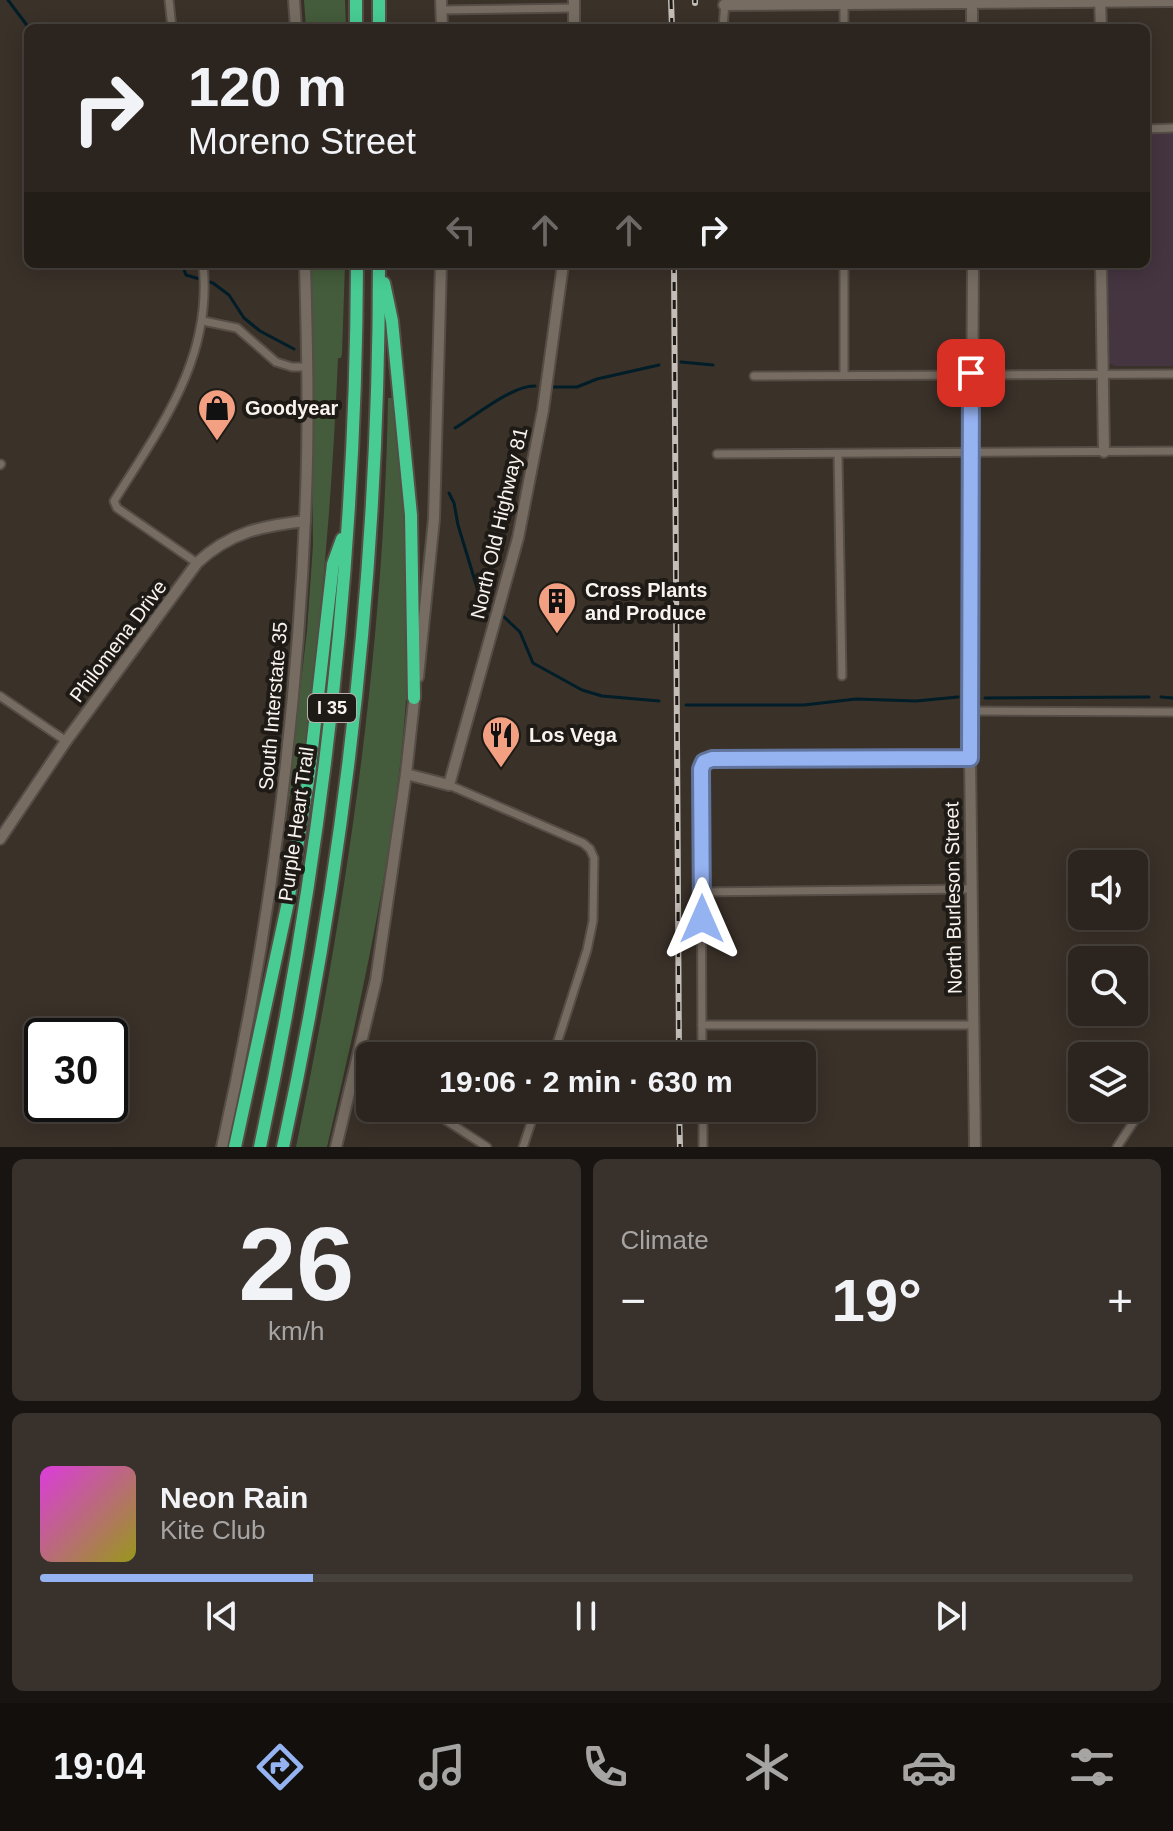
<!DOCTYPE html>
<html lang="en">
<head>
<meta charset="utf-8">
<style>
  body { margin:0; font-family:Helvetica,sans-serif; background:#38312c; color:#f1f3f6; height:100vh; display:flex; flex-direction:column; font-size:30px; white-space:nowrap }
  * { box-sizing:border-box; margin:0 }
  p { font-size:26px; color:#a6a5a4 }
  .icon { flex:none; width:44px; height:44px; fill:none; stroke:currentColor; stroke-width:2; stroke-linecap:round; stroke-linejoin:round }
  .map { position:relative; height:1147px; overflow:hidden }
  .sheet { display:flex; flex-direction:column; gap:12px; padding:12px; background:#181411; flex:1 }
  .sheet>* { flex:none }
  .guide { position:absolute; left:24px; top:24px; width:1126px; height:244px; border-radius:12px; box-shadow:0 4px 20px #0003,0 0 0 2px #48423d; background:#2c251f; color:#f1f3f6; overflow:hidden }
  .tools { position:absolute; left:1068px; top:850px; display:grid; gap:16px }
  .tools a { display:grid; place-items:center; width:80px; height:80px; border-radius:12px; background:#2c251f; box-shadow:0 4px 20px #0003,0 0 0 2px #48423d; font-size:40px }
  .speed { position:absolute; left:24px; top:1018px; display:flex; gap:16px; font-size:40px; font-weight:700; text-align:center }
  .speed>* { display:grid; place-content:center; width:104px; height:104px; border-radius:50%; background:#2c251f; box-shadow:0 4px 20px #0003,0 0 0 2px #48423d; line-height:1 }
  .speed .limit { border:4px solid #111; border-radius:12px; background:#fff; color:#111 }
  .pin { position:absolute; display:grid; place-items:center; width:68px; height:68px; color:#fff; margin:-34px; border-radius:16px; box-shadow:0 4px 12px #0006 }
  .me { position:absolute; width:88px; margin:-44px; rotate:0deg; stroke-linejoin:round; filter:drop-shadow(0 0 6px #0008) }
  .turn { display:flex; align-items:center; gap:28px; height:168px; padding:0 32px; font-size:36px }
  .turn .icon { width:104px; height:104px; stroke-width:2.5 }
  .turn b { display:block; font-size:56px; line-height:68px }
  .lanes { display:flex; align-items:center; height:76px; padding:0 32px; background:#0003; justify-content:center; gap:40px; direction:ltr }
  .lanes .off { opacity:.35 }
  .big { font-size:60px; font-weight:800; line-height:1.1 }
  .sheet .tile { flex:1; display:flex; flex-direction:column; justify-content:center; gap:12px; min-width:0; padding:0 28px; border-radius:12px; background:#38312c }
  .sheet .dial { align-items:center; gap:0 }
  .dial b { font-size:104px; line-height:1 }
  .song { display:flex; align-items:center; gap:24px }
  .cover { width:96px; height:96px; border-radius:12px; background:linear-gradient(135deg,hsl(300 70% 55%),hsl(60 70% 35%)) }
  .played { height:8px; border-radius:4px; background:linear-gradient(90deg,#95b2f1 25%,#48423d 25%) }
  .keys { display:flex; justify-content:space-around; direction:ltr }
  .heat { display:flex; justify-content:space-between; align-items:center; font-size:44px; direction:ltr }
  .sheet .tiles { flex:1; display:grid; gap:12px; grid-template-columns:1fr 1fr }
  .tile:last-child { grid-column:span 2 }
  .trip { position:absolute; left:356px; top:1042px; width:460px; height:80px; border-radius:12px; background:#2c251f; box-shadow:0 4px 20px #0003,0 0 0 2px #48423d; font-weight:800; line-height:80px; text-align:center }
  .menu { display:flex; height:128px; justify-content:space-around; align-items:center; background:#120f0c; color:#a6a5a4 }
  .menu .icon { width:56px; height:56px }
  .menu .on { color:#95b2f1 }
  .menu b { font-size:36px; color:#f1f3f6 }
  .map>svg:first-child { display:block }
  .education { fill:#453541 }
  .green { fill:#445c3b }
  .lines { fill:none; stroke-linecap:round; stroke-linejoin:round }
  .stream { stroke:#001d28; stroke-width:3 }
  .street-casing { stroke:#554d46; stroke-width:11 }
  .secondary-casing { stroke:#554d46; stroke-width:14 }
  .highway-casing { stroke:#554d46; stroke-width:16 }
  .street { stroke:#766c62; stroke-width:7 }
  .secondary { stroke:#766c62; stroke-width:10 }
  .highway { stroke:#48cc94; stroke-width:12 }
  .rail-casing { stroke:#c5beb8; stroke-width:6 }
  .rail { stroke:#1e1a16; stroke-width:3; stroke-dasharray:9; stroke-linecap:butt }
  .route-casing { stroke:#61749d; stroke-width:20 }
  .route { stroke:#95b2f1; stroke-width:14 }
  .labels { text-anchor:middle; stroke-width:8; stroke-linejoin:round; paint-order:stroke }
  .shield { fill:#1e1a16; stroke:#b7b2ad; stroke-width:2 }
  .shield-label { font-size:18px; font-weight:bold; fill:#f9f3ee }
  .poi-label { font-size:20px; font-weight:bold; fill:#f9f3ee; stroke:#1e1a16; text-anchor:start }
  .street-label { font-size:20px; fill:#f9f3ee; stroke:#1e1a16 }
</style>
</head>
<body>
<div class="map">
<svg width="1173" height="1147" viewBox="0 0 1173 1147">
  <rect width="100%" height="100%" fill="#3a3129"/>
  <path class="education" d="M1173,131V366H1115L1109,363L1107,264H1146V132Z"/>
  <g class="green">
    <path d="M304,0H345L346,28H306Z"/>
    <path d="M310,264H345L342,354L341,358H338C332,504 319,648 299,793L290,795L256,1011L259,1013L237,1117H234L281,850L307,631L313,545Z"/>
    <path d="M388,398H394C404,486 411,575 408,664C401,828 364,988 327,1147H296C347,901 384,649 388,398Z"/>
  </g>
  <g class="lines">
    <g class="stream">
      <path d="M8,0L29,28"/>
      <path d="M182,264L186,275L213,283L229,295L244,318L260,331L294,349"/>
      <path d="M681,362L713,365"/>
      <path d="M552,387H577L597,379L659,365"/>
      <path d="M455,428C475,416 513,385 535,386"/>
      <path d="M449,493L454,503L458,525L482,604L489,610"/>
      <path d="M503,616L520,632L533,663L582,690L602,696L659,701"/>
      <path d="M1161,697L1173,698"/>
      <path d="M985,698L1149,697"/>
      <path d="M686,705H804L856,699L916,701L958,697"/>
    </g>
    <defs>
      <g id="street">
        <path d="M169,0L172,28"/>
        <path d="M442,10L574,8"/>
        <path d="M723,28L725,2"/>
        <path d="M844,28V5"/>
        <path d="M1146,129L1173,128"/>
        <path d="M844,264V375"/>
        <path d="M203,321L237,328L276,362L292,367H307"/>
        <path d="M754,376L1173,374"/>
        <path d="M717,454L1173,451"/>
        <path d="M838,455L842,676"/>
        <path d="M0,465L1,464"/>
        <path d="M197,563L117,508L114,501C161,426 213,358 203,264"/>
        <path d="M0,696L66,741"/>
        <path d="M972,711L1173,712"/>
        <path d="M449,785L583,843L590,849L594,858L593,921L587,950L553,1056"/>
        <path d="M702,892L971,889"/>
        <path d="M702,1025H973"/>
        <path d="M702,1056L701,769L704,762L712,759L970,758"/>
        <path d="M356,1061L370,1070"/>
        <path d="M427,1108L487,1147"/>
        <path d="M703,1108V1147"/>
        <path d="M523,1147L536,1108"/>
        <path d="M1117,1147L1138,1115"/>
      </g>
      <g id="secondary">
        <path d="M294,0L296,28"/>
        <path d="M441,0L442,28"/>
        <path d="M972,0V28"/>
        <path d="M1100,0L1101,28"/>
        <path d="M724,5L1173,1"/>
        <path d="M574,28V0"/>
        <path d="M973,264L970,758L975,1147"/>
        <path d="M1101,264L1104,452"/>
        <path d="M418,677L434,519L441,264"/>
        <path d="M406,774L449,785L518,538L543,410L563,264"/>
        <path d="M0,839L66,741L197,563C230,532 262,526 305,521"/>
        <path d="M222,1147C270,932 298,714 306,494C309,417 307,341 305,264"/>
        <path d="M336,1147L376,980L406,774L415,692"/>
      </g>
      <g id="highway">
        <path d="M356,0V28"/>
        <path d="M379,0V28"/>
        <path d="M384,283L392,321L411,515L414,698"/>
        <path d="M235,1147L288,902L309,775L333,564L342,539"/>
        <path d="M260,1147C322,857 356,561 357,264"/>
        <path d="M283,1147C346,858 379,560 379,264"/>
      </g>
    </defs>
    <use href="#street" class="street-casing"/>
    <use href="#secondary" class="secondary-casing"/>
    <use href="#highway" class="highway-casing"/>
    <use href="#street" class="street"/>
    <use href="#secondary" class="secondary"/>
    <use href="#highway" class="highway"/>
    <defs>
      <g id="rail">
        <path d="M671,0L672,28"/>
        <path d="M695,3V0"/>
        <path d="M674,264L679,1056"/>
        <path d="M679,1108L680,1147"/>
      </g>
    </defs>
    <use href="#rail" class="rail-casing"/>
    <use href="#rail" class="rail"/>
  </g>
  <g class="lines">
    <defs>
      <path id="route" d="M702,919L701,769L704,762L712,759L970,758L971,373"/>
    </defs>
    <use href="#route" class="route-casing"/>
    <use href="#route" class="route"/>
  </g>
  <defs>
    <symbol id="shop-pin" viewBox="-11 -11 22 30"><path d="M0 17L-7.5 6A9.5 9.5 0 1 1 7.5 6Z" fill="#f3a082" stroke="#1e1a16"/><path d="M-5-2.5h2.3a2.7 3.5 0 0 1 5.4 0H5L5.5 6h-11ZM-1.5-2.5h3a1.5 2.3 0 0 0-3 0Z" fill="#111"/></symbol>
    <symbol id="building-pin" viewBox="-11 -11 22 30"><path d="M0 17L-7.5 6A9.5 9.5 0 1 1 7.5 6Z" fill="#f3a082" stroke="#1e1a16"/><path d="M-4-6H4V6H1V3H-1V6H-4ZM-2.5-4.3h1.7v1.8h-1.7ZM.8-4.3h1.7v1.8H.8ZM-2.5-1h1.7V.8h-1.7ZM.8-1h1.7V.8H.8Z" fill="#111"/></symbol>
    <symbol id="restaurant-pin" viewBox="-11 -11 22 30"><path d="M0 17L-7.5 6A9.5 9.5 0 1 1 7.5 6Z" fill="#f3a082" stroke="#1e1a16"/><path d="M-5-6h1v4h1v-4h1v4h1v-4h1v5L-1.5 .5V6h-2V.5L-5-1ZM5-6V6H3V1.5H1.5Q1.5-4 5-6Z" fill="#111"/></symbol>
  </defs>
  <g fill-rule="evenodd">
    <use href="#shop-pin" x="195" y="386" width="44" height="60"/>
    <use href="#building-pin" x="535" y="579" width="44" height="60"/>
    <use href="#restaurant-pin" x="479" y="713" width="44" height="60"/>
  </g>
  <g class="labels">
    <rect class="shield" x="308" y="694" width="48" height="28" rx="6"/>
    <g class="shield-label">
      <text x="332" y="714">I 35</text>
    </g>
    <g class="poi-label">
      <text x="245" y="415">Goodyear</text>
      <text x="585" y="597">Cross Plants<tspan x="585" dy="23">and Produce</tspan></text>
      <text x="529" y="742">Los Vega</text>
    </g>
    <g class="street-label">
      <text transform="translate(499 523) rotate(-77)" y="7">North Old Highway 81</text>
      <text transform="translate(118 641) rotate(-53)" y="7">Philomena Drive</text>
      <text transform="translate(273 706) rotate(-85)" y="7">South Interstate 35</text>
      <text transform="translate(296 824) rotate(-82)" y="7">Purple Heart Trail</text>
      <text transform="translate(953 898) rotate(-91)" y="7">North Burleson Street</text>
    </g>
  </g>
</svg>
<div class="tools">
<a><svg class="icon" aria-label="sound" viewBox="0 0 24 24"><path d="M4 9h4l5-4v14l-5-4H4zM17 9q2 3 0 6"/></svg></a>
<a><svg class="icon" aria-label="search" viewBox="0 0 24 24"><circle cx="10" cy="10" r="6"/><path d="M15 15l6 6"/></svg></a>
<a><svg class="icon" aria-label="layers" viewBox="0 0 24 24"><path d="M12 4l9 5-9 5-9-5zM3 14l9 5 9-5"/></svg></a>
</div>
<div class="speed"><div class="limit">30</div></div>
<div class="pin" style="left:971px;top:373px;background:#d93025"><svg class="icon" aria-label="arrive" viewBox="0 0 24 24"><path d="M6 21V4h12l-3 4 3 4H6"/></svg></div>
<svg class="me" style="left:702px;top:919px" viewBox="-20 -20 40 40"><path d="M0-17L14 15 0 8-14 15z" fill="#95b2f1" stroke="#fff" stroke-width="4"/></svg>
<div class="trip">19:06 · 2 min · 630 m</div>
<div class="guide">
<div class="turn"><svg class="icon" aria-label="right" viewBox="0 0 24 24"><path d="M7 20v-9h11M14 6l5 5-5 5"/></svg><div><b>120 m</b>Moreno Street</div></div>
<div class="lanes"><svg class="icon off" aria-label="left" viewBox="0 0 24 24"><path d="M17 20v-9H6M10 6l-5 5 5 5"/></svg><svg class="icon off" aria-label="ahead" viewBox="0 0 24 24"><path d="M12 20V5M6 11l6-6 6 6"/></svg><svg class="icon off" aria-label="ahead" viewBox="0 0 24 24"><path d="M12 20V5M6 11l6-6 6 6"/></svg><svg class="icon" aria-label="right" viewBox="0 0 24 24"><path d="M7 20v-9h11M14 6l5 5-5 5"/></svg></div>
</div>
</div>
<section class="sheet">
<div class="tiles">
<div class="tile dial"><b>26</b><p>km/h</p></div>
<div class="tile"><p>Climate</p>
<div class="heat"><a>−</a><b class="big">19°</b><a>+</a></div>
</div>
<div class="tile">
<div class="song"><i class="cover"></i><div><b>Neon Rain</b><p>Kite Club</p></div></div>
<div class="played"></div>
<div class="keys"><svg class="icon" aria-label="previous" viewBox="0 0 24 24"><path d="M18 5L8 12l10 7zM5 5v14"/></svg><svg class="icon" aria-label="pause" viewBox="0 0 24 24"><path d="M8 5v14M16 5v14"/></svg><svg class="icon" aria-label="next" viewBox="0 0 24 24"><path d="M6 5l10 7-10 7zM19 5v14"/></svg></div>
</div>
</div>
</section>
<nav class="menu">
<b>19:04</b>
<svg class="icon on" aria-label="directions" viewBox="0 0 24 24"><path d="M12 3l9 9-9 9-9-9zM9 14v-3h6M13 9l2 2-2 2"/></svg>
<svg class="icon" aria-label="music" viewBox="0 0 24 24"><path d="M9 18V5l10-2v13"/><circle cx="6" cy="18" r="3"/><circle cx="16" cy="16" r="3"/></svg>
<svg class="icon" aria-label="phone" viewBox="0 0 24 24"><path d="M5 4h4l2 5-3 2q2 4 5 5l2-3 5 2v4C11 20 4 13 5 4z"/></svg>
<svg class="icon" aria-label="climate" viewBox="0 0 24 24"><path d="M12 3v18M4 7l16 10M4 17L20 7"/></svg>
<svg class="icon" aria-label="car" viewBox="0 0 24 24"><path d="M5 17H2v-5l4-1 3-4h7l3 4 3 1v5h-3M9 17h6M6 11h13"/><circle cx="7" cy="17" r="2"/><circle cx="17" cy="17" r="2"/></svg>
<svg class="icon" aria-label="filters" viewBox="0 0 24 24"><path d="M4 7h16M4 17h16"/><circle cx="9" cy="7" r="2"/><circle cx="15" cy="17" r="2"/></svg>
</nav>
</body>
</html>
